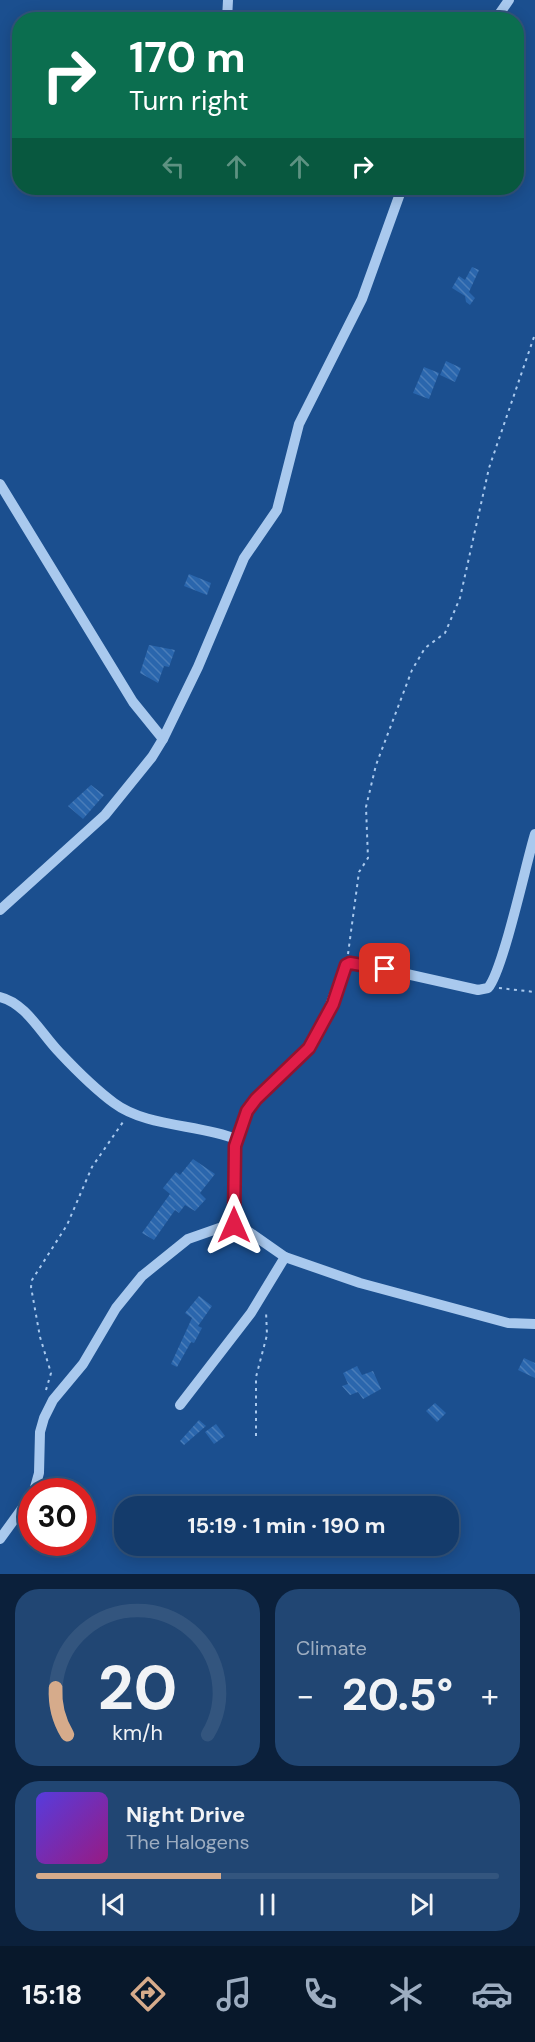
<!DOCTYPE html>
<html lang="en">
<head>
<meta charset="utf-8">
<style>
  body { margin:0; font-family:"DM Sans",sans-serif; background:#214673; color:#f1f3f6; height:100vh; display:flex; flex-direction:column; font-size:22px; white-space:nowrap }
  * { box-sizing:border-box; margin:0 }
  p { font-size:20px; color:#9dadc1 }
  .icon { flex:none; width:33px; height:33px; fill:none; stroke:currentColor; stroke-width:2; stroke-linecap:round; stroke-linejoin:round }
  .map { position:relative; height:1574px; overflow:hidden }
  .sheet { display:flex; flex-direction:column; gap:15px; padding:15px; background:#0b203b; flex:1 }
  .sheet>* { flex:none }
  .top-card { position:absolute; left:12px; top:12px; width:512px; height:183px; border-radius:24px; box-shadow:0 3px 15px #0003,0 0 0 2px #33557e; background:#0b6e4f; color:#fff; overflow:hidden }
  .speed { position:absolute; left:18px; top:1478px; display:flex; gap:12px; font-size:30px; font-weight:700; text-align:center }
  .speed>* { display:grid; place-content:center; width:78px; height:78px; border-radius:50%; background:#143b6b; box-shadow:0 3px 15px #0003,0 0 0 2px #33557e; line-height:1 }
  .speed .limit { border:9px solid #d22; background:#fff; color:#111 }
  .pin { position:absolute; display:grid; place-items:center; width:51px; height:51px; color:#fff; margin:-26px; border-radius:12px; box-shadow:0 3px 9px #0006 }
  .me { position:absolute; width:66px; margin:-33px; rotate:0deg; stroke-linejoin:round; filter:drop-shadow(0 0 4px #0008) }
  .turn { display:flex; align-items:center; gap:21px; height:126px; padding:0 18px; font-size:27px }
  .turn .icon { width:78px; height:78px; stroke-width:2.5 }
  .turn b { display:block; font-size:42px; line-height:51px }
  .lanes { display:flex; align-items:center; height:57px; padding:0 18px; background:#0003; justify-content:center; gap:30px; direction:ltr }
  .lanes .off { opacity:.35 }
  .big { font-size:45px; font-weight:700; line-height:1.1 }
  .sheet .tile { flex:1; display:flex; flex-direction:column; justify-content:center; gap:9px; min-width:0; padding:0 21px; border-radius:24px; background:#214673 }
  .sheet .dial { align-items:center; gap:0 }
  .dial svg { height:156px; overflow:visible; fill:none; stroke:#33557e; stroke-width:7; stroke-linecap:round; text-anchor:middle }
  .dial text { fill:#f1f3f6; stroke:none }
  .song { display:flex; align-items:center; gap:18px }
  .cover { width:72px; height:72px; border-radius:9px; background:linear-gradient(135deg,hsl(250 70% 55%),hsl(310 70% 35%)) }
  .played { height:6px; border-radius:3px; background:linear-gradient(90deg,#d6ab8b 40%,#33557e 40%) }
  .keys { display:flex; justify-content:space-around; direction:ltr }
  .heat { display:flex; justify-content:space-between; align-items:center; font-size:33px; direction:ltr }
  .sheet .tiles { flex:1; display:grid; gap:15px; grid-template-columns:1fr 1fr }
  .tile:last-child { grid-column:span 2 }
  .trip { position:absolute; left:114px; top:1496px; width:345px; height:60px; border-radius:24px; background:#143b6b; box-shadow:0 3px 15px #0003,0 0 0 2px #33557e; font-weight:700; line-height:60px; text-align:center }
  .tab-bar { display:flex; height:96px; justify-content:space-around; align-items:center; background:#08182b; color:#9dadc1 }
  .tab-bar .icon { width:42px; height:42px }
  .tab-bar .active { color:#d6ab8b }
  .tab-bar b { font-size:27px; color:#f1f3f6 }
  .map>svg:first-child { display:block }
  .building { fill:url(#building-back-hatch) }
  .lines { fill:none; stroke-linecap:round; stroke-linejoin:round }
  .path { stroke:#a9c9ee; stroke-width:2; stroke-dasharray:3 4.5; stroke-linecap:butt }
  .minor { stroke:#a9c9ee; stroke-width:10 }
  .route-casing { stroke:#92132f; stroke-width:15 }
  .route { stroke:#e11d48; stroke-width:10 }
</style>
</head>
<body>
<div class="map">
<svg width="535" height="1574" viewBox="0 0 535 1574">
  <defs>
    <pattern id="building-back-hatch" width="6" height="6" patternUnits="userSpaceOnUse" patternTransform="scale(1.5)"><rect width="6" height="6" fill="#2a66ad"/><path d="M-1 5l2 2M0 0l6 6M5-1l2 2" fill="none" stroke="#4a7db9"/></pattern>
  </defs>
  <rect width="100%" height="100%" fill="#1b4f8f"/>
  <g class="building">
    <path d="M472,267L479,270L469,292L475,298L470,305L466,302L465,296L452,288L459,276L465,280Z"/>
    <path d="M446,361L461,368L455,382L440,375Z"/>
    <path d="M424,367L439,373L429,399L413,393Z"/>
    <path d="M189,574L211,583L207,595L184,586Z"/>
    <path d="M149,645L175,650L169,667L164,666L158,683L140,673Z"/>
    <path d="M91,785L104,795L83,819L68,806Z"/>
    <path d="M193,1159L215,1174L200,1193L206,1199L195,1211L185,1205L179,1213L175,1210L154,1240L142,1233L170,1194L163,1188L176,1172L180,1175Z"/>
    <path d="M199,1296L212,1306L198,1326L202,1328L194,1343L191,1342L177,1367L171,1364L192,1318L185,1313Z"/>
    <path d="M524,1358L535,1363V1378L518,1370Z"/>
    <path d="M357,1366L362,1375L373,1371L381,1389L363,1399L358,1392L350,1395L342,1386L348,1384L343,1373Z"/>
    <path d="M435,1403L446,1413L437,1422L426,1411Z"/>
    <path d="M199,1420L206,1426L184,1445L180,1441Z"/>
    <path d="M216,1424L225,1436L214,1444L205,1432Z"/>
  </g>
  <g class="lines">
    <g class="path">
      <path d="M348,954L359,872L368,858L366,807L376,765L412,670L425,648L445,633L460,598L489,468L535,334"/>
      <path d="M499,988L535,992"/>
      <path d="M46,1390L51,1373L40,1337L31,1287L32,1280L67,1225L92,1167L123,1122"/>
      <path d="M256,1436V1377L267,1335L266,1311"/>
    </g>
    <g class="minor">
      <path d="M227,20L228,0"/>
      <path d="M495,20L509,0"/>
      <path d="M0,484L133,702L163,739"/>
      <path d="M0,910L105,815L152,757L163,739L198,667L244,558L277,510L299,424L362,299L402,188"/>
      <path d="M0,997C26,1003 42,1035 60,1053C76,1070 95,1089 114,1103C146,1127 198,1124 236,1139"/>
      <path d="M234,1225C235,1183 227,1134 255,1100C271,1081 294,1068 309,1049C328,1022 332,992 347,965L362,964L478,990L488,988C503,971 526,863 535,834"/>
      <path d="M180,1405L251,1313L285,1257"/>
      <path d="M34,1491L39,1473L40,1432L44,1418L53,1400L83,1364L116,1308L142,1276L188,1239L228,1225L242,1227L285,1257L360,1283L508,1323L535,1324"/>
      <path d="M0,1539L32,1495"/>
    </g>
  </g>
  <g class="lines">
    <defs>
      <path id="route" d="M234,1225L235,1146L247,1111L256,1099L309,1048L333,1004L346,965L350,963L385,969"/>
    </defs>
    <use href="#route" class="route-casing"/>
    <use href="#route" class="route"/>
  </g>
</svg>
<div class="speed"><div class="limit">30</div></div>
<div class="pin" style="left:385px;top:969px;background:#d93025"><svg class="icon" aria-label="arrive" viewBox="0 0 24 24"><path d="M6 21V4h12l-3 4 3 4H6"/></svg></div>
<svg class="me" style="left:234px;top:1225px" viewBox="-20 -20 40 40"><path d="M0-17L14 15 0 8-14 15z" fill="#e11d48" stroke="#fff" stroke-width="4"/></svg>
<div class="trip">15:19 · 1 min · 190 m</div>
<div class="top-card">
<div class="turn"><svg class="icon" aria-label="right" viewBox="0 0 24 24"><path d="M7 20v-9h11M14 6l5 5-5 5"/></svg><div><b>170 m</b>Turn right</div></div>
<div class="lanes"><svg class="icon off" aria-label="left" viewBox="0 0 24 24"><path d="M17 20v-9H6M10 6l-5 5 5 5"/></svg><svg class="icon off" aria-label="ahead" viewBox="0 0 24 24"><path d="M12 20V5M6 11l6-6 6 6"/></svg><svg class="icon off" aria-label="ahead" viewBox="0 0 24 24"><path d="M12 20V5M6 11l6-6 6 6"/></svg><svg class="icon" aria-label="right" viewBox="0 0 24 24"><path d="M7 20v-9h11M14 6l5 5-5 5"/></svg></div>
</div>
</div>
<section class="sheet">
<div class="tiles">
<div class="tile dial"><svg viewBox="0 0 100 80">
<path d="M14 69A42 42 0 1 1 86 69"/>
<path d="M14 69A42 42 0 0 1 8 45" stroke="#d6ab8b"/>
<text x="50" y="56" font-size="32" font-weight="700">20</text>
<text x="50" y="72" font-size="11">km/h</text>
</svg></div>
<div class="tile"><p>Climate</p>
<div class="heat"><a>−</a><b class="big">20.5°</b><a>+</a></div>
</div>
<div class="tile">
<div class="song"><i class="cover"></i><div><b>Night Drive</b><p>The Halogens</p></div></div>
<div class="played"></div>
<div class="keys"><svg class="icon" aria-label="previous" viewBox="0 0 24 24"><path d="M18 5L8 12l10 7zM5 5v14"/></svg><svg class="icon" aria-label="pause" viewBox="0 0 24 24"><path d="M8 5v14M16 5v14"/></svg><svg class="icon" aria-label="next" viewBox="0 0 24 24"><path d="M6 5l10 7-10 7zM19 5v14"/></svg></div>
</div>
</div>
</section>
<nav class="tab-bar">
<b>15:18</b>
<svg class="icon active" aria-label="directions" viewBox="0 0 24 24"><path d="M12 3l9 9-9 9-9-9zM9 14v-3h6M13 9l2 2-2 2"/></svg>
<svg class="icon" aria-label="music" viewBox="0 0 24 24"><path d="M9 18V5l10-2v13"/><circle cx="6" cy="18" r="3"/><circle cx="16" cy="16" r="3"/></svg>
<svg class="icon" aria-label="phone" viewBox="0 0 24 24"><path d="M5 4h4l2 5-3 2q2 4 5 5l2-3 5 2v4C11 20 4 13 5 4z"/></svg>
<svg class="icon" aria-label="climate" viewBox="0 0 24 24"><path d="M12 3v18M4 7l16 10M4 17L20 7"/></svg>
<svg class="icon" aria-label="car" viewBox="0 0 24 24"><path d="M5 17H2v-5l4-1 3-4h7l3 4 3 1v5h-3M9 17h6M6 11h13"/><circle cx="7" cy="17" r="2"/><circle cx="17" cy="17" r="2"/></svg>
</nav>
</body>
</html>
